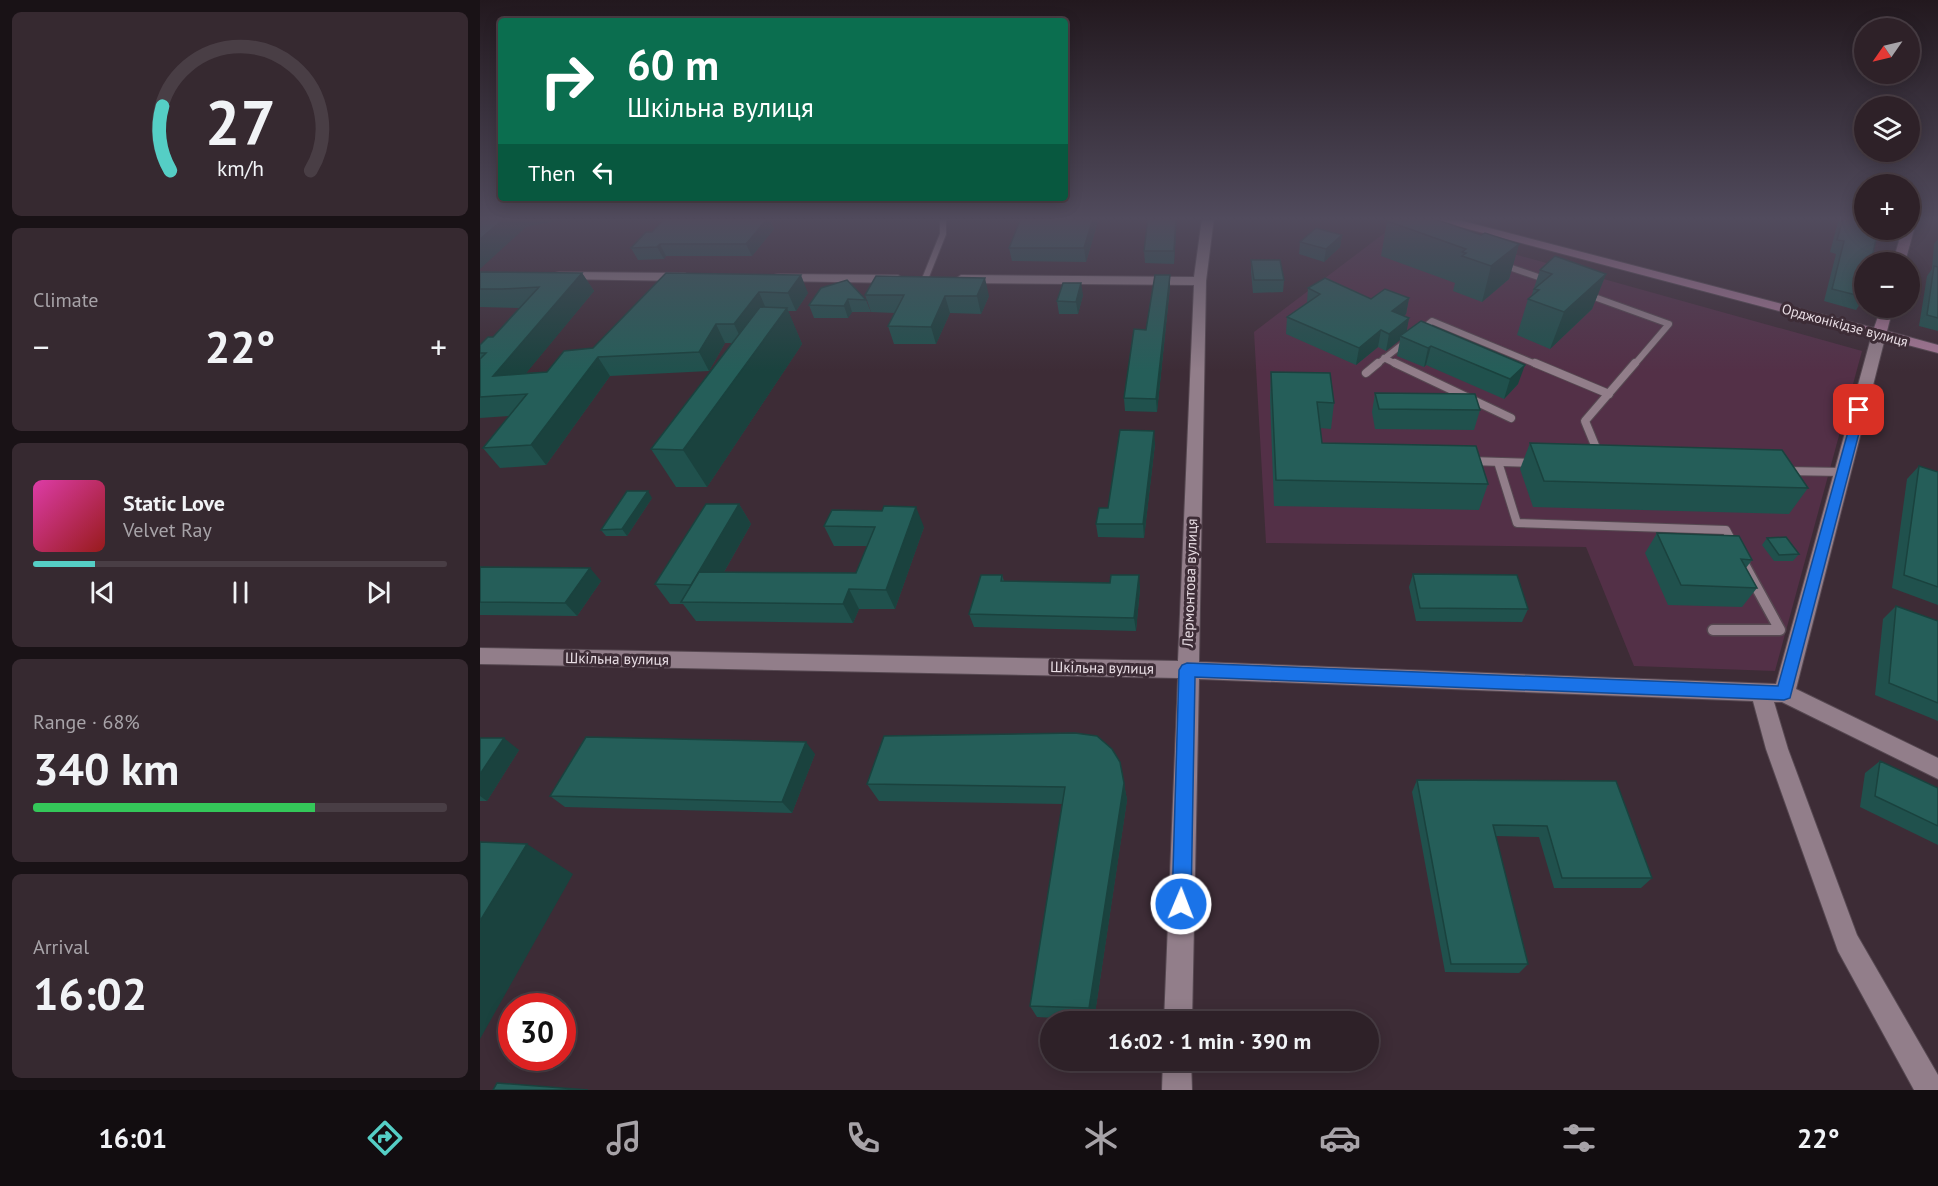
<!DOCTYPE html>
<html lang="en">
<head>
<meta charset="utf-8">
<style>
  body { margin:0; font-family:"PT Sans",sans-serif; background:#362930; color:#f1f3f6; height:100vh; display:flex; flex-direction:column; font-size:22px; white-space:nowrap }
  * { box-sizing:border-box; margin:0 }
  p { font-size:20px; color:#a7a3a8 }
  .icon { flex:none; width:33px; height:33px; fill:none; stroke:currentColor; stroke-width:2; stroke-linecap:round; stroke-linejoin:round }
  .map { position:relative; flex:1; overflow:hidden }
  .side { display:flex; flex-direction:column; gap:12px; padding:12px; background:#191216; width:480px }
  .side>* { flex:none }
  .guide { position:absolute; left:18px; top:18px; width:570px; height:183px; border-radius:6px; box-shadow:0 3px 15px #0003,0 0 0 2px #493e45; background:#0b6e4f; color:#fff; overflow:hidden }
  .needle { width:39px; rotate:236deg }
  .buttons { position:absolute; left:1374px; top:18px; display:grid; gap:12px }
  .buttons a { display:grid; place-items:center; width:66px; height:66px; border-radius:50%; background:#2e2128; box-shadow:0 3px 15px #0003,0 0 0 2px #493e45; font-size:30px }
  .speed { position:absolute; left:18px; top:993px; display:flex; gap:12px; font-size:30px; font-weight:700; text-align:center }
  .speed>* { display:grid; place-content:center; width:78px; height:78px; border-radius:50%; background:#2e2128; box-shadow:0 3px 15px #0003,0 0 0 2px #493e45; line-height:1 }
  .speed .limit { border:9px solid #d22; background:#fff; color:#111 }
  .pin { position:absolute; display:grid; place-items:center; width:51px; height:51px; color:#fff; margin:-26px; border-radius:12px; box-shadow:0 3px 9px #0006 }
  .me { position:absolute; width:66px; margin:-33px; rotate:1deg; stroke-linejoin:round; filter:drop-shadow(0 0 4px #0008) }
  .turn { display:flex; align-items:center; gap:21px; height:126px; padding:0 30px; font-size:27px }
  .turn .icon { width:78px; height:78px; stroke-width:2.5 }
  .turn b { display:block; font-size:42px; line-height:51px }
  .then { display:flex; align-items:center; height:57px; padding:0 30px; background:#0003; gap:12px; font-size:22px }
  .big { font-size:45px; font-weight:700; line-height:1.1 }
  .side .tile { flex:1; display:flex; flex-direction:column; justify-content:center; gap:9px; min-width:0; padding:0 21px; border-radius:9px; background:#362930 }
  .side .dial { align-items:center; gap:0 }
  .dial svg { height:156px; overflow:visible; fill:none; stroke:#493e45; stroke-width:7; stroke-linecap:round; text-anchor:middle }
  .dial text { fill:#f1f3f6; stroke:none }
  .song { display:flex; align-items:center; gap:18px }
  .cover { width:72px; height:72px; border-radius:9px; background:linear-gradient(135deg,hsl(320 70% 55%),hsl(0 70% 35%)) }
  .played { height:6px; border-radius:3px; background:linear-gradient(90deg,#55cec5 15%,#493e45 15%) }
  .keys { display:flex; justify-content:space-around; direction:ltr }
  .heat { display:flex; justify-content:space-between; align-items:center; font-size:33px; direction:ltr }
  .charge { height:9px; border-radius:4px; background:linear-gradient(90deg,#34c759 68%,#493e45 0) }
  .trip { position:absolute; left:560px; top:1011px; width:339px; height:60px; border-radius:30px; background:#2e2128; box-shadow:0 3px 15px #0003,0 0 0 2px #493e45; font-weight:700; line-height:60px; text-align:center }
  .tab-bar { display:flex; height:96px; justify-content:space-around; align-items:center; background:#120d10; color:#a7a3a8 }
  .tab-bar .icon { width:42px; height:42px }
  .tab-bar .active { color:#55cec5 }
  .tab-bar b { font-size:27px; color:#f1f3f6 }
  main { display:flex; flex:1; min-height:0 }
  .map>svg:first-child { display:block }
  .green { fill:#533047 }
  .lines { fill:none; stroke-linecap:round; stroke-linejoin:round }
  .service-far2-casing { stroke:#564851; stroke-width:8 }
  .service-far1-casing { stroke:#564851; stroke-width:10 }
  .service-casing { stroke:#564851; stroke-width:13 }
  .minor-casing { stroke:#564851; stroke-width:2 }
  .secondary-casing { stroke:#564851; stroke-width:2 }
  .service-far2 { stroke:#927e8a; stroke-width:6 }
  .service-far1 { stroke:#927e8a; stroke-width:8 }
  .service { stroke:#927e8a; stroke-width:10 }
  .minor { fill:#927e8a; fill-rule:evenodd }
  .secondary { fill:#a57895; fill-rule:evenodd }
  .wall { fill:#20514d }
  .shaded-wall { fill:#1a423e }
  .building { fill:#255e59; stroke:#1a423e; stroke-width:1.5 }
  .route { fill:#1a73e8; stroke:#114b97; stroke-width:1.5 }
  .labels { text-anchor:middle; stroke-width:6; stroke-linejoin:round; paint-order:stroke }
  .far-street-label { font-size:14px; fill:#e8dde4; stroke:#3d2c36 }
  .street-label { font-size:15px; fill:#e8dde4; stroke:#3d2c36 }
</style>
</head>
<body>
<main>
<section class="side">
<div class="tile dial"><svg viewBox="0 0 100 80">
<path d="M14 69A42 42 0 1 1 86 69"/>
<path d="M14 69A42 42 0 0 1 10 36" stroke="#55cec5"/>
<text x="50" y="56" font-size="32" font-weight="700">27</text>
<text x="50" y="72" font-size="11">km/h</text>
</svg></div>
<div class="tile"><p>Climate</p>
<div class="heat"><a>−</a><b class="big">22°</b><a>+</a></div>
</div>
<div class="tile">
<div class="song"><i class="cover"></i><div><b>Static Love</b><p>Velvet Ray</p></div></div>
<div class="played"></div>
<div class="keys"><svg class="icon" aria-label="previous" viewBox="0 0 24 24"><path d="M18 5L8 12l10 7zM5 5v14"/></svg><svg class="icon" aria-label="pause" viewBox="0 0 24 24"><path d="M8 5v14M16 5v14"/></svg><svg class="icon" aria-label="next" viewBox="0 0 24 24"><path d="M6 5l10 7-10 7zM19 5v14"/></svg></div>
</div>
<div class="tile"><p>Range · 68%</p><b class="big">340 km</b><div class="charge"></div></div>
<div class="tile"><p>Arrival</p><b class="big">16:02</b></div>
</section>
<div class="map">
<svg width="1458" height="1090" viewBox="0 0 1458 1090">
  <rect width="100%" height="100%" fill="#3d2c36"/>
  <path class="green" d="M919,222L1382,351L1295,671L1154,666L1106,547L786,543L774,332Z"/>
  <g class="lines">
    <defs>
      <g id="service-far2">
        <path d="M1026,266L1067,280"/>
        <path d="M445,279L463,234V218"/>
        <path d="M1106,294L1189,324L1154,365"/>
        <path d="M939,332L952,321L1058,365"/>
        <path d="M904,358L918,365"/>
        <path d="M896,365L928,340"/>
      </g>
      <g id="service-far1">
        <path d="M915,363L1031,418"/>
        <path d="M1055,363L1129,394"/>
        <path d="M886,373L898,363"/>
        <path d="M1119,455L1105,421L1155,363"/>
        <path d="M990,461L1054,463"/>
        <path d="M1018,462L1037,523L1246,530L1254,545"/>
        <path d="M1305,471L1363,472"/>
      </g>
      <path id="service" d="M1233,630H1300L1260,557"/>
      <g id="minor">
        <path d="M722,218H734L726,281L719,662L1296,684L1392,334L1399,330L1404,331L1406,334L1316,689L1458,758V779L1302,702H1294L1308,749L1377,935L1458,1075V1090H1434L1358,951L1286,749L1273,701L719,679L712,1022H684L698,678L0,664V648L698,661L714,285L481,283L475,279L481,275L714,277Z"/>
        <path d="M79,272L205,273L211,277L205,281L75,279L73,276L75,273Z"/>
        <path d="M298,274L418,275L424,279L418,283L294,281L292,278L294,275Z"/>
        <path d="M683,1060H711L712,1090H682Z"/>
      </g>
      <g id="secondary">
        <path d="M952,218H971L1394,328L1401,308H1413L1407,331L1458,345V353L954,220Z"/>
        <path d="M1430,227L1434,230L1425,262H1413L1422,230H1430Z"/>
      </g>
    </defs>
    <use href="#service-far2" class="service-far2-casing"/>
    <use href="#service-far1" class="service-far1-casing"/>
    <use href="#service" class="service-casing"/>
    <use href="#minor" class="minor-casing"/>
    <use href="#secondary" class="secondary-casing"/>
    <use href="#service-far2" class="service-far2"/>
    <use href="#service-far1" class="service-far1"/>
    <use href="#service" class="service"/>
    <use href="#minor" class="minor"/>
    <use href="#secondary" class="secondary"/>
  </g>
  <g class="wall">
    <path d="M185,218H289L294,229L272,256H186L184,259L158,260L151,248L172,232Z"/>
    <path d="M619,218L606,262L532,261L529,248Z"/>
    <path d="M668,218H697L694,264L665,263L664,251Z"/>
    <path d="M1359,218H1384V298L1376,310L1344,301L1356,254L1350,252Z"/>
    <path d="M907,221L1001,235L1039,244L1029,279L1002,302L973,291L975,283L901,256Z"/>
    <path d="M862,235L860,247L844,262L819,254L820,242Z"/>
    <path d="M1458,239V331L1439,326L1447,276L1452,269L1454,244Z"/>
    <path d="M771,260L804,280L803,292L773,293L771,272Z"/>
    <path d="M1060,270L1126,274L1112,309L1070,349L1037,335L1048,299L1051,297Z"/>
    <path d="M0,272L102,273L114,291L46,373L67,372L113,348L186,273L328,293L316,311H308L322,344L227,487H196L171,449L252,343H245L229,371L130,376L66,465L20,468L3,448L29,416L0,418V345L13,337L40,308L0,307Z"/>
    <path d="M690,287L677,412L645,411L644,398L666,330Z"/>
    <path d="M341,288L386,300L391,312H372L368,318H334L329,305Z"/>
    <path d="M828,288L891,299L929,298L926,314L924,316L929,318L926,332L941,321L1038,384L1024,399L946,365L944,367L917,356L920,340L906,351L898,347L876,365L806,334L807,317L827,303Z"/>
    <path d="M385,295L509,296L501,314L470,313L456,344H414L408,326L415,313L391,312Z"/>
    <path d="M603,295L598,314H579L577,301Z"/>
    <path d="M791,372L854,403L851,429L840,428L842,443L1008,484L999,510L794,506L790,398Z"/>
    <path d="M895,393L1000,410L994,430L895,429L892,412Z"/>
    <path d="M1050,443L1328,488L1309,514L1053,507L1040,469Z"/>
    <path d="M675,444L664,538L618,537L616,524Z"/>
    <path d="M1439,466L1458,472V605L1412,588L1427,479Z"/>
    <path d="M172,498L147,536H126L121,530Z"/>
    <path d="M259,504L271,524L244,572L376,573L387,546H354L344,526L444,527L415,609H379L373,623L216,621L203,604H190L175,584Z"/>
    <path d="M1177,533L1272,560L1266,568L1277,588L1262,607L1188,605L1165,553Z"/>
    <path d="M1287,538L1319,554L1313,561H1294L1282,545Z"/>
    <path d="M0,567L121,581L97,616L0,615Z"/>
    <path d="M933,574L1048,609L1042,622L936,621L929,587Z"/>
    <path d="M522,575L524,581L630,583L660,588L656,631L494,627L489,614Z"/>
    <path d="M1416,606L1458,621V721L1395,695L1403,619Z"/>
    <path d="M0,738L39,750L7,801H0Z"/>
    <path d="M335,754L312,813L85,807L70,796Z"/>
    <path d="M1400,761L1458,788V845L1380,807L1385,773Z"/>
    <path d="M640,762L647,800L614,1020L557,1017L550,1006L583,804L399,801L387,784Z"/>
    <path d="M937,780L1136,781L1172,878L1161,888H1074L1059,837L1016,836L1048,964L1039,973L965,972L932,792Z"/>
  </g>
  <g class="shaded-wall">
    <path d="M25,218H85V219L46,227L0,269V239Z"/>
    <path d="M288,218H289L294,229L272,256L266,244Z"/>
    <path d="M613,218H619L606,262L604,248Z"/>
    <path d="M696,218H697L694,264V251Z"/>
    <path d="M862,235L860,247L844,262L846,249Z"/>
    <path d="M180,244L186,256L184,259L177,247Z"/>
    <path d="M1039,244L1029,279L1002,302L1011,266Z"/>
    <path d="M102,273L114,291L28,395L13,376Z"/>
    <path d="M1126,274L1112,309L1070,349L1084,312Z"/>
    <path d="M321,275L328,293L316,311L308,293Z"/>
    <path d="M690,275V287L677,412L676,399Z"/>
    <path d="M505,278L509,296L501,314L497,296Z"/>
    <path d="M601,283L603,295L598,314L596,302Z"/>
    <path d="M279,292L287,311L263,343L254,324Z"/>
    <path d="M465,296L470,313L456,344L451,327Z"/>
    <path d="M929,298L926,314L909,328L912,311Z"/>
    <path d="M368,299L372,312L368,318L364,306Z"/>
    <path d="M307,308L322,344L227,487L203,450Z"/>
    <path d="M929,318L926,335L920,336V340L906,351L909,334Z"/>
    <path d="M236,324L245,343L229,371L219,352Z"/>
    <path d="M901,330L898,347L876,365L879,348Z"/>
    <path d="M951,346L946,365L944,367L948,348Z"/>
    <path d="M118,357L130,376L66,465L51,445Z"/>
    <path d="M1045,365L1038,384L1024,399L1030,379Z"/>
    <path d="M674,431L675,444L664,538L663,524Z"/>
    <path d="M168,491L172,498L147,536L142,529Z"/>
    <path d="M259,504L271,524L227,602L211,585Z"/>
    <path d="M436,507L444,527L415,609L406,590Z"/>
    <path d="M110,568L121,581L97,616L85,603Z"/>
    <path d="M659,575L660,588L656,631L654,618Z"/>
    <path d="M369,589L379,609L373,623L363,604Z"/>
    <path d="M24,738L39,750L7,801L0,796V774Z"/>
    <path d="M326,742L335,754L312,813L302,802Z"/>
    <path d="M644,783L647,800L614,1020L609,1008Z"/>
    <path d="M47,844L93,874L0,1039V921Z"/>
  </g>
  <g class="building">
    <path d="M0,218H25L0,239Z"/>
    <path d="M185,218H288L266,244H180L177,247L151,248L166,232H172Z"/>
    <path d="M541,218H613L604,248H529Z"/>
    <path d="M668,218H696L694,251H664Z"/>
    <path d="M912,218H952L1001,235L1005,233L1039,244L1011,266L982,256L986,253L982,252L986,249L907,221Z"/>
    <path d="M1363,218H1384V230H1398L1391,262H1384V297L1352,289L1364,241L1357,240Z"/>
    <path d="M836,228L862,235L846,249L820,242Z"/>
    <path d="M1075,256L1126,274L1084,312L1048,299L1059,290L1054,289L1072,274L1060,270Z"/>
    <path d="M771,260H800L804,280H774Z"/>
    <path d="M1454,266L1458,267V318L1447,315Z"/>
    <path d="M0,272L102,273L13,376L67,372L84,351L113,348L186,273L321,275L308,293L279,292L254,324H236L219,352L118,357L51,445L3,448L47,394L0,397V359L6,353H0V345L8,337H13L59,287L22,289H0Z"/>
    <path d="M675,275H690L676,399L644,398L654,329L666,330Z"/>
    <path d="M396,276L505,278L497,296H465L451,327L408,326L424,295H385Z"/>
    <path d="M845,278L891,299L905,289L929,298L912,311L929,318L909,334L901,330L879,348L807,317L840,294L828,288Z"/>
    <path d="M367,280L386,300L368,299L364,306L329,305L341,288Z"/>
    <path d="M583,283H601L596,302L577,301Z"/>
    <path d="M280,307L307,308L203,450L171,449Z"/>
    <path d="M941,321L1045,365L1030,379L951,346L948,348L920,336Z"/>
    <path d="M791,372L850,373L854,403L837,402L842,443L996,446L1008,484L796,480Z"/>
    <path d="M895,393L995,394L1000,410L899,409Z"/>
    <path d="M640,430L674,431L663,524H616L619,508H628Z"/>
    <path d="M1050,443L1302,450L1328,488L1064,481Z"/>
    <path d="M1439,466L1458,472V587L1424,575Z"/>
    <path d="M147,491H168L142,529L121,530Z"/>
    <path d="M226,504H259L211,585L175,584Z"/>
    <path d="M404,506L436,507L406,590L369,589L363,604L201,602L219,572L376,573L395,527L344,526L352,510L402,511Z"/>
    <path d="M1177,533L1259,536L1272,560L1261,559L1277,588L1201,585Z"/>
    <path d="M1306,537L1319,554L1299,555L1287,538Z"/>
    <path d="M0,567L110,568L85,603L0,602Z"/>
    <path d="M933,574L1037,575L1048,609L940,608Z"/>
    <path d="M501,575H522L521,581L630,583L631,575H659L654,618L489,614Z"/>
    <path d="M1416,606L1458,621V703L1409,683Z"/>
    <path d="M595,733L617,736L632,749L640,762L644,783L609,1008L550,1006L585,787L387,784L404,736Z"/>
    <path d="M106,737L326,742L302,802L70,796Z"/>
    <path d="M0,738H24L0,774Z"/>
    <path d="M1400,761L1458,788V826L1395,796Z"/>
    <path d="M937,780L1136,781L1172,878H1082L1067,826L1013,825L1048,964H971Z"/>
    <path d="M0,842L47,844L0,921Z"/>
    <path d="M17,1083L108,1090H13Z"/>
  </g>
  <linearGradient id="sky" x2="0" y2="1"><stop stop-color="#22181e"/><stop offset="0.59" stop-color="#514b5d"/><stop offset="1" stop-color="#514b5d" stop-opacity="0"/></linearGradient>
  <rect width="1458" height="371" fill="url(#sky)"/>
  <path class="route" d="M1379,406L1385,410L1310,698L1304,700L715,677L711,904L708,911L701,914L694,911L692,904L699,670L702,665L707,663L1298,686L1374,410Z"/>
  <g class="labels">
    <g class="far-street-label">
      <text transform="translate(1365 325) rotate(15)" y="5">Орджонікідзе вулиця</text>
    </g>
    <g class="street-label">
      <text transform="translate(710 583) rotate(-88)" y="5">Лермонтова вулиця</text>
      <text transform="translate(137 659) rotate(1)" y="5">Шкільна вулиця</text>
      <text transform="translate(622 668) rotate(1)" y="5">Шкільна вулиця</text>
    </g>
  </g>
</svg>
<div class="buttons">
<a><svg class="needle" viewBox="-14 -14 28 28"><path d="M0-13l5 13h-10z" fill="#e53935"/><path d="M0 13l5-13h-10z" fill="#a7a3a8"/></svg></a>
<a><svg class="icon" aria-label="layers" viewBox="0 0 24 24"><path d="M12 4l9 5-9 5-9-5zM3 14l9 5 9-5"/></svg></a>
<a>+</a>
<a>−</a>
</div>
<div class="speed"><div class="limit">30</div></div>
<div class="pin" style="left:1379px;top:410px;background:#d93025"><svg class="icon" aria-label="arrive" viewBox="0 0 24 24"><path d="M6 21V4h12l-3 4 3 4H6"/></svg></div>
<svg class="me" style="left:701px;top:904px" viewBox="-20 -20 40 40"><circle r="17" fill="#1a73e8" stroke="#fff" stroke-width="3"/><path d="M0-11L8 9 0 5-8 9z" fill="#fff"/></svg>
<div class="trip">16:02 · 1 min · 390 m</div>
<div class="guide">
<div class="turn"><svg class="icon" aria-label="right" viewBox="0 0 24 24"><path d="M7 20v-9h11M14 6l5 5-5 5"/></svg><div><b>60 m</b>Шкільна вулиця</div></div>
<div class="then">Then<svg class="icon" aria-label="left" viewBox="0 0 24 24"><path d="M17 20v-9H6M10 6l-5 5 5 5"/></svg></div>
</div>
</div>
</main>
<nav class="tab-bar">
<b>16:01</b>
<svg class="icon active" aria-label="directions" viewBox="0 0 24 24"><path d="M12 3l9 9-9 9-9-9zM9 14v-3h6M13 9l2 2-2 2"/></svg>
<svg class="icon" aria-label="music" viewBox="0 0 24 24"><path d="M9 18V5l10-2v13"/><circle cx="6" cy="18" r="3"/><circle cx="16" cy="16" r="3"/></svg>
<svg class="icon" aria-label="phone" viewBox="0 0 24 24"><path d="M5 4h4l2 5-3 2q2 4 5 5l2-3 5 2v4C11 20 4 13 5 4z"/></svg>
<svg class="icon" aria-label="climate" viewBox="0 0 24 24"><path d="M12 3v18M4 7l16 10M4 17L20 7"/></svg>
<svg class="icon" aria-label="car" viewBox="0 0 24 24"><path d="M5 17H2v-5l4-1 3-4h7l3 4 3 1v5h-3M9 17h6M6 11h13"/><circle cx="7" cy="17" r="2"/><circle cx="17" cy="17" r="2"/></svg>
<svg class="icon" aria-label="filters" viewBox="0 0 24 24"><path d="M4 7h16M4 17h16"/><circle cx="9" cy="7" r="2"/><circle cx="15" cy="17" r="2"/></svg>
<b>22°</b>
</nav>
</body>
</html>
